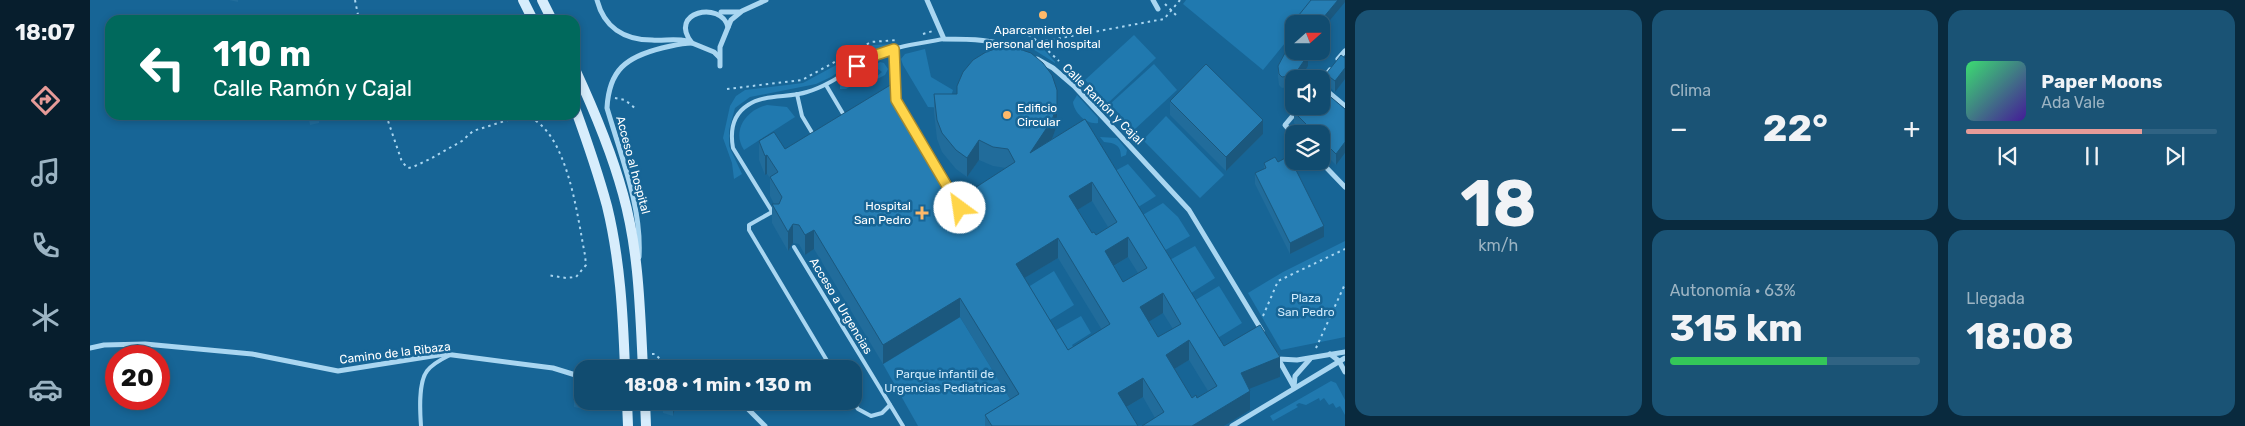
<!DOCTYPE html>
<html lang="es">
<head>
<meta charset="utf-8">
<style>
  body { margin:0; font-family:Rubik,sans-serif; background:#1a5375; color:#f1f3f6; height:100vh; display:flex; flex-direction:column; font-size:19px; white-space:nowrap }
  * { box-sizing:border-box; margin:0 }
  p { font-size:16px; color:#9cb4c3 }
  .icon { flex:none; width:28px; height:28px; fill:none; stroke:currentColor; stroke-width:2; stroke-linecap:round; stroke-linejoin:round }
  .map { position:relative; flex:1; overflow:hidden }
  .panel { display:flex; flex-direction:column; gap:10px; padding:10px; background:#092a3e; width:900px }
  .panel>* { flex:none }
  .guide { position:absolute; left:15px; top:15px; width:475px; height:105px; border-radius:15px; box-shadow:0 2px 8px #0003,0 0 0 1px #306383; background:#00695c; color:#fff; overflow:hidden }
  .needle { width:32px; rotate:69deg }
  .fabs { position:absolute; left:1195px; top:15px; display:grid; gap:10px }
  .fabs a { display:grid; place-items:center; width:45px; height:45px; border-radius:10px; background:#114c70; box-shadow:0 2px 8px #0003,0 0 0 1px #306383; font-size:25px }
  .speed { position:absolute; left:15px; top:345px; display:flex; gap:10px; font-size:25px; font-weight:700; text-align:center }
  .speed>* { display:grid; place-content:center; width:65px; height:65px; border-radius:50%; background:#114c70; box-shadow:0 2px 8px #0003,0 0 0 1px #306383; line-height:1 }
  .speed .limit { border:8px solid #d22; background:#fff; color:#111 }
  .pin { position:absolute; display:grid; place-items:center; width:42px; height:42px; color:#fff; margin:-21px; border-radius:10px; box-shadow:0 2px 8px #0006 }
  .me { position:absolute; width:55px; margin:-28px; rotate:329deg; stroke-linejoin:round; filter:drop-shadow(0 0 4px #0008) }
  .turn { display:flex; align-items:center; gap:18px; height:105px; padding:0 25px; font-size:22px }
  .turn .icon { width:65px; height:65px; stroke-width:2.5 }
  .turn b { display:block; font-size:35px; line-height:42px }
  .big { font-size:38px; font-weight:700; line-height:1.1 }
  .panel .card { flex:1; display:flex; flex-direction:column; justify-content:center; gap:8px; min-width:0; padding:0 18px; border-radius:15px; background:#1a5375 }
  .panel .dial { align-items:center; gap:0 }
  .dial b { font-size:65px; line-height:1 }
  .song { display:flex; align-items:center; gap:15px }
  .cover { width:60px; height:60px; border-radius:8px; background:linear-gradient(135deg,hsl(140 70% 55%),hsl(260 70% 35%)) }
  .played { height:5px; border-radius:2px; background:linear-gradient(90deg,#e69b98 70%,#306383 70%) }
  .keys { display:flex; justify-content:space-around; direction:ltr }
  .heat { display:flex; justify-content:space-between; align-items:center; font-size:28px; direction:ltr }
  .charge { height:8px; border-radius:4px; background:linear-gradient(90deg,#34c759 63%,#306383 0) }
  .panel .tiles { flex:1; display:grid; gap:10px; grid-template-columns:repeat(3,1fr) }
  .card:first-child { grid-row:span 2 }
  .trip { position:absolute; left:484px; top:360px; width:288px; height:50px; border-radius:15px; background:#114c70; box-shadow:0 2px 8px #0003,0 0 0 1px #306383; font-weight:700; line-height:50px; text-align:center }
  main { display:flex; flex:1; min-height:0 }
  .tabs { display:flex; flex-direction:column; width:90px; justify-content:space-around; align-items:center; background:#071e2d; color:#9cb4c3 }
  .tabs .icon { width:35px; height:35px }
  .tabs .active { color:#e69b98 }
  .tabs b { font-size:22px; color:#f1f3f6 }
  .map>svg:first-child { display:block }
  .green { fill:#2079af }
  .lines { fill:none; stroke-linecap:round; stroke-linejoin:round }
  .path { stroke:#a9d6f1; stroke-width:2; stroke-dasharray:2.5 4; stroke-linecap:butt }
  .service { stroke:#a9d6f1; stroke-width:4 }
  .minor { stroke:#a9d6f1; stroke-width:5 }
  .secondary { stroke:#d7edfc; stroke-width:10 }
  .wall { fill:#216c9b; fill-rule:evenodd }
  .shaded-wall { fill:#1b587e }
  .building { fill:#267eb4; stroke:#1b587e; fill-rule:evenodd }
  .route-casing { stroke:#a68a30; stroke-width:12 }
  .route { stroke:#ffd54a; stroke-width:9 }
  .poi-dot { fill:#ffb969; stroke:#176596; stroke-width:2 }
  .labels { text-anchor:middle; stroke-width:5; stroke-linejoin:round; paint-order:stroke }
  .poi-label { font-size:12px; fill:#fff; stroke:#176596 }
  .street-label { font-size:12px; fill:#fff; stroke:#176596 }
  .park-label { font-size:12px; fill:#d0ebfc; stroke:#176596 }
</style>
</head>
<body>
<main>
<nav class="tabs">
<b>18:07</b>
<svg class="icon active" aria-label="directions" viewBox="0 0 24 24"><path d="M12 3l9 9-9 9-9-9zM9 14v-3h6M13 9l2 2-2 2"/></svg>
<svg class="icon" aria-label="music" viewBox="0 0 24 24"><path d="M9 18V5l10-2v13"/><circle cx="6" cy="18" r="3"/><circle cx="16" cy="16" r="3"/></svg>
<svg class="icon" aria-label="phone" viewBox="0 0 24 24"><path d="M5 4h4l2 5-3 2q2 4 5 5l2-3 5 2v4C11 20 4 13 5 4z"/></svg>
<svg class="icon" aria-label="climate" viewBox="0 0 24 24"><path d="M12 3v18M4 7l16 10M4 17L20 7"/></svg>
<svg class="icon" aria-label="car" viewBox="0 0 24 24"><path d="M5 17H2v-5l4-1 3-4h7l3 4 3 1v5h-3M9 17h6M6 11h13"/><circle cx="7" cy="17" r="2"/><circle cx="17" cy="17" r="2"/></svg>
</nav>
<div class="map">
<svg width="1255" height="426" viewBox="0 0 1255 426">
  <rect width="100%" height="100%" fill="#176596"/>
  <g class="green">
    <path d="M1096,0H1230L1211,24H1204V32L1173,70L1093,4Z"/>
    <path d="M1044,35L1066,58L1018,103L995,80Z"/>
    <path d="M804,44L768,58L741,77L726,84L660,97L645,108L639,130V146L652,174L644,179L642,163L633,138L640,106L646,96L655,90L713,83L783,45Z"/>
    <path d="M949,44L965,62V63L938,46Z"/>
    <path d="M835,49L841,77L863,90L857,108L838,107L813,65L811,59L815,54Z"/>
    <path d="M790,62L794,63L798,69L795,75L787,79L785,78L792,72L788,69L756,89H750V85Z"/>
    <path d="M1064,64L1087,90L1044,130L1020,104Z"/>
    <path d="M987,95L1008,118V123C997,125 984,113 983,102Z"/>
    <path d="M677,105L697,107L705,117L654,150C641,130 657,110 677,105Z"/>
    <path d="M1076,116L1134,175L1110,198L1053,140Z"/>
    <path d="M1010,137L1027,138L1037,150L1036,155L1031,157C1031,145 1025,143 1014,142Z"/>
    <path d="M1038,164L1066,196L1045,209L1023,172Z"/>
    <path d="M1073,203L1088,217L1100,236L1072,252L1051,216Z"/>
    <path d="M1255,241V337L1191,350L1158,293L1193,272Z"/>
    <path d="M1105,246L1125,278L1098,295L1078,261Z"/>
    <path d="M964,271L984,305L955,323L935,289Z"/>
    <path d="M1129,286L1152,323L1126,339L1102,302Z"/>
    <path d="M991,316L1001,333L982,345L991,360L980,366L961,333Z"/>
    <path d="M870,317L929,413L908,426H828L793,364Z"/>
    <path d="M1241,381L1246,383L1255,400V415L1250,406L1246,408L1243,403L1239,405L1234,398L1230,401L1229,398L1216,405L1209,403L1206,405L1208,407L1183,421L1180,416Z"/>
  </g>
  <g class="lines">
    <g class="path">
      <path d="M265,0L269,20"/>
      <path d="M1075,4L1086,15"/>
      <path d="M833,34L843,31"/>
      <path d="M949,42L1074,19L1090,0"/>
      <path d="M949,42L969,61"/>
      <path d="M933,43L949,42L937,34"/>
      <path d="M637,89L712,80L781,42L807,40"/>
      <path d="M525,98L535,100L546,109"/>
      <path d="M296,115L312,162L318,168L323,167L340,159L372,141L383,131L434,115"/>
      <path d="M434,115C478,128 487,216 495,255L496,265L486,277L476,278L457,275"/>
      <path d="M1173,316L1188,281L1255,249"/>
      <path d="M1226,348L1255,284"/>
      <path d="M562,354H565L580,369"/>
    </g>
    <g class="service">
      <path d="M804,49L805,94"/>
      <path d="M736,85L755,117"/>
      <path d="M707,94L712,116L724,136"/>
      <path d="M682,212L659,225V230L742,369"/>
      <path d="M683,213L643,148C640,131 642,115 658,105C674,94 699,98 717,92C742,85 761,67 784,56C806,46 830,43 854,39"/>
      <path d="M704,247L813,426"/>
      <path d="M762,401L768,409L781,416L792,413L800,405"/>
      <path d="M331,426C330,412 328,383 337,371C343,363 352,359 360,355"/>
    </g>
    <g class="minor">
      <path d="M507,0C514,27 534,40 562,40C574,41 585,38 597,41"/>
      <path d="M837,0L854,39C878,39 908,39 930,51"/>
      <path d="M1063,0L1068,9"/>
      <path d="M631,12H649"/>
      <path d="M629,57L624,52L602,43C577,12 631,0 638,27"/>
      <path d="M947,59L963,68L984,86L1099,210L1172,331"/>
      <path d="M1248,59L1255,51"/>
      <path d="M630,66V47L641,20L652,11L676,0"/>
      <path d="M1231,82L1240,70"/>
      <path d="M1231,86L1255,106"/>
      <path d="M1204,135L1195,125L1211,106"/>
      <path d="M1230,161L1255,187"/>
      <path d="M549,257C552,207 531,156 517,108C519,70 536,57 572,48C582,46 591,43 602,43"/>
      <path d="M0,348L14,345L55,344L162,354L248,371L355,354L463,368L492,377"/>
      <path d="M1240,354L1249,361L1255,372"/>
      <path d="M1186,355L1204,387"/>
      <path d="M1189,359L1207,360L1255,352"/>
      <path d="M1204,387L1205,376L1220,359"/>
      <path d="M600,401L613,404L628,401"/>
      <path d="M650,401L675,426"/>
      <path d="M1142,426L1255,358"/>
    </g>
    <g class="secondary">
      <path d="M433,0L443,20"/>
      <path d="M452,0L462,20"/>
      <path d="M485,69C504,110 521,150 533,194C549,251 550,310 553,369"/>
      <path d="M485,108C497,141 508,173 517,206C530,259 533,314 535,369"/>
      <path d="M537,401L538,426"/>
      <path d="M555,401L556,426"/>
    </g>
  </g>
  <g class="wall">
    <path d="M139,0H148V2Z"/>
    <path d="M1255,58L1245,92L1236,84V74Z"/>
    <path d="M1188,66H1218L1210,79H1204L1200,87L1192,88L1189,85L1188,77Z"/>
    <path d="M844,94L967,125L962,139L995,119L1134,346L1190,377L1159,388L1160,410L1134,426H1052L1065,418L1053,397L1037,407L1048,426H895V415L920,399L870,317L793,364L724,249L715,255L709,244L703,243L698,251L682,223V204H684L680,196V178L677,174L675,175L669,160V141L877,207V193L916,168L903,166L889,160L877,177L866,169L852,152L847,139L844,113ZM1002,201L1018,227L1006,235L1002,233L987,210ZM1038,257L1048,273L1033,282L1024,266ZM968,258L1012,330L978,350L934,278ZM1073,313L1083,329L1068,337L1058,321ZM1099,360L1118,391L1107,398H1102L1084,369Z"/>
    <path d="M1239,96L1255,109V153L1246,165L1231,150V134H1215L1204,123V112Z"/>
    <path d="M1080,101L1173,134L1136,171L1080,115Z"/>
    <path d="M218,115H229V123L220,125Z"/>
    <path d="M1174,163L1234,237L1200,254L1165,184V173L1174,169Z"/>
    <path d="M484,400L499,401L497,410L484,407Z"/>
    <path d="M573,405L585,408L583,416L573,413Z"/>
  </g>
  <g class="shaded-wall">
    <path d="M1248,0H1255V2L1231,31V24H1228Z"/>
    <path d="M1218,55V66L1210,79H1204V85L1200,87V76Z"/>
    <path d="M1255,68V79L1245,92V81Z"/>
    <path d="M1239,88V99L1236,93Z"/>
    <path d="M967,105V125L962,139L940,153Z"/>
    <path d="M1173,120V134L1136,171V157Z"/>
    <path d="M889,140V160L877,177V158Z"/>
    <path d="M1255,142V153L1246,165V154Z"/>
    <path d="M677,155V174L675,175V156Z"/>
    <path d="M1002,182V201L979,215V196Z"/>
    <path d="M703,224V243L698,251V232Z"/>
    <path d="M1234,226V237L1200,254V243Z"/>
    <path d="M724,230V249L715,255V235Z"/>
    <path d="M1038,237V257L1015,271V251Z"/>
    <path d="M968,238V258L926,283V264Z"/>
    <path d="M1073,293V313L1050,327V307Z"/>
    <path d="M870,298V317L793,364V345Z"/>
    <path d="M1099,340V360L1076,374V355Z"/>
    <path d="M1190,357V377L1151,392V373Z"/>
    <path d="M1053,378V397L1028,412V393Z"/>
    <path d="M1160,391V410L1134,426H1102Z"/>
    <path d="M585,401V408L583,416V409Z"/>
  </g>
  <g class="building">
    <path d="M1221,0H1248L1228,24H1207L1204,21Z"/>
    <path d="M1204,45V51H1218V55L1207,71L1200,76L1192,77L1189,74L1188,66L1196,51Z"/>
    <path d="M911,47L926,48L941,53L953,63L962,75L967,90V105L962,120L940,153L995,119L1134,346L1170,325L1190,357L1151,373L1160,391L1102,426H1052L1074,412L1053,378L1028,393L1048,426H902L895,415L929,394L870,298L793,345L724,230L715,235L709,225L703,224L698,232L682,204H689L692,197L680,177L688,172L677,155L675,156L669,141L684,132L695,149L802,84L877,207L881,208L884,204L877,193L925,162L918,149L903,147L889,140L877,158L866,150L852,133L847,120L844,94H867V86L873,72L883,60L896,52ZM1002,182L1027,222L1006,235L1004,232L1002,233L979,196ZM1038,237L1057,268L1033,282L1015,251ZM968,238L1020,324L978,350L926,264ZM1073,293L1091,324L1068,337L1050,307ZM1099,340L1127,386L1107,398L1106,395L1102,398L1076,355Z"/>
    <path d="M1251,55L1255,58V68L1245,81L1236,74Z"/>
    <path d="M1116,64L1173,120L1136,157L1080,101Z"/>
    <path d="M1231,81L1239,88L1236,93L1255,109V142L1246,154L1231,139V134H1226L1204,112L1209,106H1231Z"/>
    <path d="M220,115H229V116L220,117Z"/>
    <path d="M1199,156L1234,226L1200,243L1165,173L1176,168L1174,163L1185,157L1188,162Z"/>
    <path d="M488,381L492,382V401H497V402L484,400Z"/>
    <path d="M574,401H585L583,409L573,405Z"/>
  </g>
  <g class="lines">
    <defs>
      <path id="route" d="M767,66L783,56L804,49L806,100L870,208"/>
    </defs>
    <use href="#route" class="route-casing"/>
    <use href="#route" class="route"/>
  </g>
  <g class="poi-dot">
    <circle cx="953" cy="15" r="5"/>
    <circle cx="917" cy="115" r="5"/>
    <path d="M829.5 205.5h5v5h5v5h-5v5h-5v-5h-5v-5h5z"/>
  </g>
  <g class="labels">
    <g class="poi-label">
      <text x="953" y="34">Aparcamiento del<tspan x="953" dy="14">personal del hospital</tspan></text>
      <text x="927" y="112" text-anchor="start">Edificio<tspan x="927" dy="14">Circular</tspan></text>
      <text x="821" y="210" text-anchor="end">Hospital<tspan x="821" dy="14">San Pedro</tspan></text>
    </g>
    <g class="street-label">
      <text transform="translate(1013 104) rotate(45)" y="4">Calle Ramón y Cajal</text>
      <text transform="translate(543 165) rotate(75)" y="4">Acceso al hospital</text>
      <text transform="translate(751 306) rotate(59)" y="4">Acceso a Urgencias</text>
      <text transform="translate(305 353) rotate(-7)" y="4">Camino de la Ribaza</text>
    </g>
    <g class="park-label">
      <text x="1216" y="302">Plaza<tspan x="1216" dy="14">San Pedro</tspan></text>
      <text x="855" y="378">Parque infantil de<tspan x="855" dy="14">Urgencias Pediatricas</tspan></text>
    </g>
  </g>
</svg>
<div class="fabs">
<a><svg class="needle" viewBox="-14 -14 28 28"><path d="M0-13l5 13h-10z" fill="#e53935"/><path d="M0 13l5-13h-10z" fill="#9cb4c3"/></svg></a>
<a><svg class="icon" aria-label="sound" viewBox="0 0 24 24"><path d="M4 9h4l5-4v14l-5-4H4zM17 9q2 3 0 6"/></svg></a>
<a><svg class="icon" aria-label="layers" viewBox="0 0 24 24"><path d="M12 4l9 5-9 5-9-5zM3 14l9 5 9-5"/></svg></a>
</div>
<div class="speed"><div class="limit">20</div></div>
<div class="pin" style="left:767px;top:66px;background:#d93025"><svg class="icon" aria-label="arrive" viewBox="0 0 24 24"><path d="M6 21V4h12l-3 4 3 4H6"/></svg></div>
<svg class="me" style="left:870px;top:208px" viewBox="-20 -20 40 40"><circle r="19" fill="#fff"/><path d="M0-13L10 11 0 6-10 11z" fill="#ffd54a"/></svg>
<div class="trip">18:08 · 1 min · 130 m</div>
<div class="guide">
<div class="turn"><svg class="icon" aria-label="left" viewBox="0 0 24 24"><path d="M17 20v-9H6M10 6l-5 5 5 5"/></svg><div><b>110 m</b>Calle Ramón y Cajal</div></div>
</div>
</div>
<section class="panel">
<div class="tiles">
<div class="card dial"><b>18</b><p>km/h</p></div>
<div class="card"><p>Clima</p>
<div class="heat"><a>−</a><b class="big">22°</b><a>+</a></div>
</div>
<div class="card">
<div class="song"><i class="cover"></i><div><b>Paper Moons</b><p>Ada Vale</p></div></div>
<div class="played"></div>
<div class="keys"><svg class="icon" aria-label="previous" viewBox="0 0 24 24"><path d="M18 5L8 12l10 7zM5 5v14"/></svg><svg class="icon" aria-label="pause" viewBox="0 0 24 24"><path d="M8 5v14M16 5v14"/></svg><svg class="icon" aria-label="next" viewBox="0 0 24 24"><path d="M6 5l10 7-10 7zM19 5v14"/></svg></div>
</div>
<div class="card"><p>Autonomía · 63%</p><b class="big">315 km</b><div class="charge"></div></div>
<div class="card"><p>Llegada</p><b class="big">18:08</b></div>
</div>
</section>
</main>
</body>
</html>
